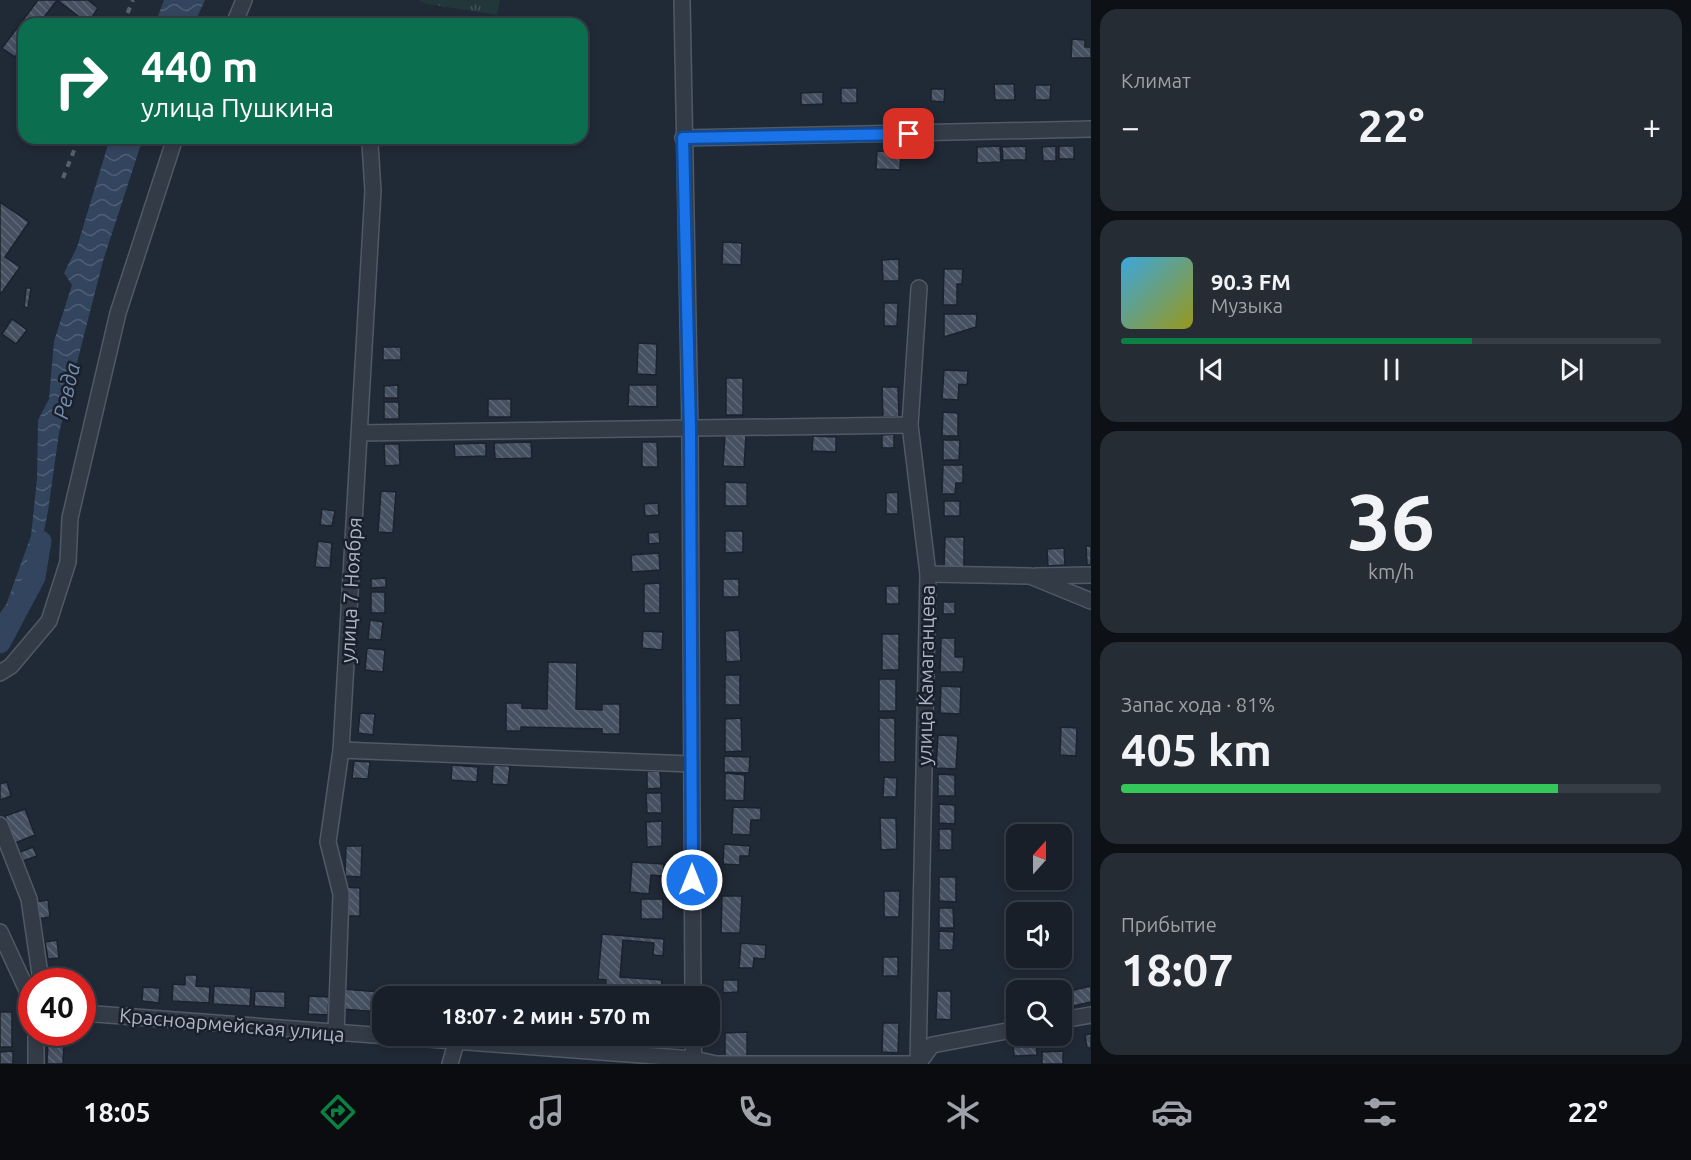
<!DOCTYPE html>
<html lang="ru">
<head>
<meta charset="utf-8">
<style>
  body { margin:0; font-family:Ubuntu,sans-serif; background:#252c34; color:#f1f3f6; height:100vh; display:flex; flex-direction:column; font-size:22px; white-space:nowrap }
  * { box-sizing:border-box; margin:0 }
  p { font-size:20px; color:#9fa2a8 }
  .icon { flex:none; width:33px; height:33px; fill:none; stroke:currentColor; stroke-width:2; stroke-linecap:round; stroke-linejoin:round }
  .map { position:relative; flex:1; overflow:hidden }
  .side { display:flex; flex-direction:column; gap:9px; padding:9px; background:#0d1116; width:600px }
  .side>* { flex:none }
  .guide { position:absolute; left:18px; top:18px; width:570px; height:126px; border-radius:18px; box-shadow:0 3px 9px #0003,0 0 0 2px #363d45; background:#0b6e4f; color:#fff; overflow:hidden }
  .needle { width:39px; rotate:21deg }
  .controls { position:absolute; left:1006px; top:824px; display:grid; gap:12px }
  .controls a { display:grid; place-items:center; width:66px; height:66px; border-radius:12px; background:#181f28; box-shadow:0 3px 9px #0003,0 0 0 2px #363d45; font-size:30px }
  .speed { position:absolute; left:18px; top:968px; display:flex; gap:12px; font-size:30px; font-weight:700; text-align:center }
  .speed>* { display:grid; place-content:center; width:78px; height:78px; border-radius:50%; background:#181f28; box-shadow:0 3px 9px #0003,0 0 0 2px #363d45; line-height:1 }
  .speed .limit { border:9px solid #d22; background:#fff; color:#111 }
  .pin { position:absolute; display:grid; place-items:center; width:51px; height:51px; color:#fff; margin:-26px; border-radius:12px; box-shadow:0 3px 9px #0006 }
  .me { position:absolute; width:66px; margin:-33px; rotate:0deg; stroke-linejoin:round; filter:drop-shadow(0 0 4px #0008) }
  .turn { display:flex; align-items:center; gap:21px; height:126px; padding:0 24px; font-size:27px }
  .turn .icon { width:78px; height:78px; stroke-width:2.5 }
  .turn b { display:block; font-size:42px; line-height:51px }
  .big { font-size:45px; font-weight:700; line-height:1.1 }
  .side .tile { flex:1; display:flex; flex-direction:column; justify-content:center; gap:9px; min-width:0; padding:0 21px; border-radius:18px; background:#252c34 }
  .side .dial { align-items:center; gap:0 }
  .dial b { font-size:78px; line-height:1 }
  .song { display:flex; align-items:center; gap:18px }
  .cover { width:72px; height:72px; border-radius:9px; background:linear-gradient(135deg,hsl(200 70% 55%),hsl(60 70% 35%)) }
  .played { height:6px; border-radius:3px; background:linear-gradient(90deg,#0b8043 65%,#363d45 65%) }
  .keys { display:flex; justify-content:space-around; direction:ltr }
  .heat { display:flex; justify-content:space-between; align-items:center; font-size:33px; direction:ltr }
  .charge { height:9px; border-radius:4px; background:linear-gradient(90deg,#34c759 81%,#363d45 0) }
  .trip { position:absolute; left:372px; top:986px; width:348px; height:60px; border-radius:18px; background:#181f28; box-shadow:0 3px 9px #0003,0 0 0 2px #363d45; font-weight:700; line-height:60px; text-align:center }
  .tab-bar { display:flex; height:96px; justify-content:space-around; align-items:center; background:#0a0c10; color:#9fa2a8 }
  .tab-bar .icon { width:42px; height:42px }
  .tab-bar .on { color:#0b8043 }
  .tab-bar b { font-size:27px; color:#f1f3f6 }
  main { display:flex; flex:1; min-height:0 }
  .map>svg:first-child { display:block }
  .grass { fill:url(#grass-tufts) }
  .water { fill:url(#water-waves) }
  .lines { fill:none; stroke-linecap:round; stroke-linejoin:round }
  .river { stroke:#33455e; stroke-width:21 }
  .building { fill:url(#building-back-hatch); stroke:#1b222d; stroke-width:1.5 }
  .minor-casing { stroke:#505965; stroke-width:18 }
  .minor { stroke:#333b47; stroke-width:15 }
  .rail { stroke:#555f6e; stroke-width:4; stroke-dasharray:6 6; stroke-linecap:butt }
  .route-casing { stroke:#114b97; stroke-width:15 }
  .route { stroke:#1a73e8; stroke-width:10 }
  .labels { text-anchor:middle; stroke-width:5; stroke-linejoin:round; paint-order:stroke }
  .street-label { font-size:20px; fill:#adb6c4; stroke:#19202b }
  .water-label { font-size:21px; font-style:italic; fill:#748dad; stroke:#19202b }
</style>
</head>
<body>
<main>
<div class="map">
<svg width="1091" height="1064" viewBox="0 0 1091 1064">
  <defs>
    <pattern id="grass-tufts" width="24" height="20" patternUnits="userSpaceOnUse" patternTransform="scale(1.5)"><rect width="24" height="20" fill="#223739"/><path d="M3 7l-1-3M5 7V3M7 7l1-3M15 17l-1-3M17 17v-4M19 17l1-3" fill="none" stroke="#3f5254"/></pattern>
    <pattern id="water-waves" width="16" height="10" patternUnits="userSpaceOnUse" patternTransform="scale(1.5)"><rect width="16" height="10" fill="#33455e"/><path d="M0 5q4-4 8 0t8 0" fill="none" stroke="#4e5e73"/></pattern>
    <pattern id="building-back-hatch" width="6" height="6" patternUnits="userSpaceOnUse" patternTransform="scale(1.5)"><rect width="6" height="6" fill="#455061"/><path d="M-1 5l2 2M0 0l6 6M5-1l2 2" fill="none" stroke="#5d6776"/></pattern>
  </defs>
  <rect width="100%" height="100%" fill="#202936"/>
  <path class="grass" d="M419,0H500L497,15L428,4Z"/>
  <g class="water">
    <path d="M164,0H205L194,24H155Z"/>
    <path d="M110,138H143L103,261L59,433L48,511L36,570L19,622L0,647V613L6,605L31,536L37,479L38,420L49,399L54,341L72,285L64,273L77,247Z"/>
  </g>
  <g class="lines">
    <path class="river" d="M0,643L35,577L41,541"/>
  </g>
  <g class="building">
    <path d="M38,0H57L39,24H24V44L15,57L2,48Z"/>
    <path d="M57,0H88L98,8L92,17L95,19L89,24Z"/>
    <path d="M1072,39L1085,40V47H1091V58H1071Z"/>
    <path d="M994,84H1014L1015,100H995Z"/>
    <path d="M1035,85H1051L1050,100H1035Z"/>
    <rect x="841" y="88" width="16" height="15"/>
    <path d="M931,89H945L944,102L931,101Z"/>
    <path d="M823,92V104L801,105V93Z"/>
    <path d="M1000,146L1001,162L977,163V147Z"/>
    <path d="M1026,146V160H1003L1002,147Z"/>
    <path d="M1056,146V161H1043L1042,147Z"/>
    <rect x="1059" y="146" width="15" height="13"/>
    <path d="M877,151L901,152L900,170L876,169Z"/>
    <path d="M0,202L29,222L5,257L20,267L0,295Z"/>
    <path d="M723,242L742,243L741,265L722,264Z"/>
    <path d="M899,259V281H883L882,260Z"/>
    <path d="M944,269H963L962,284H957V305H943Z"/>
    <path d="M26,288H31L28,308L24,307Z"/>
    <path d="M884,303H898L897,326H884Z"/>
    <path d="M944,314H977L976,327L944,337Z"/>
    <path d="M12,319L27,330L16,344L2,334Z"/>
    <path d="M638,343L657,344L656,375L637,374Z"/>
    <rect x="383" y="347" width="18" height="13"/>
    <path d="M944,370L968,371L967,385L959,384L958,400L942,399Z"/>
    <rect x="726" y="378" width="17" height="37"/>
    <path d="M398,385V398H384V386Z"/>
    <path d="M629,385H657V407L628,406Z"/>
    <path d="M882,387H898L899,417H883Z"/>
    <rect x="488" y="399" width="23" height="18"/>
    <rect x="384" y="402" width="15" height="17"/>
    <path d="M943,412L958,413V436H942Z"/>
    <path d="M725,434L746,435L744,467L723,466Z"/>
    <path d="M894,434V448H882V435Z"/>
    <path d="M813,436L836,437V452L812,451Z"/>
    <path d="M943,440H960L959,460H943Z"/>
    <path d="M531,442L532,458L495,459L494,443Z"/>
    <path d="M642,442H657L658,467H642Z"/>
    <path d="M486,443V456L455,457L454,444Z"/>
    <path d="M384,444H399L400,465L385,466Z"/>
    <path d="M943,465H963V483H956L955,494H942Z"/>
    <path d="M725,482L747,483V506H725Z"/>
    <path d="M381,491L396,492L393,533L378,532Z"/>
    <path d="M898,492V514H886V493Z"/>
    <rect x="944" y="501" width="16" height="15"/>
    <path d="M658,503L659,515L645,516L644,504Z"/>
    <path d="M322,509L335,511L332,526L320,525Z"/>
    <path d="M725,531H743V552L725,553Z"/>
    <path d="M659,532L660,543L649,544L648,533Z"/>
    <path d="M945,537H964V568L944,567Z"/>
    <path d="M318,541L332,543L330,568L315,567Z"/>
    <path d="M1086,546H1091V565H1087Z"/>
    <path d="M1064,548L1065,565L1048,566L1047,549Z"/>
    <path d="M659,553L660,570L632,572L631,555Z"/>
    <path d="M386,578V587L371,588V579Z"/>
    <rect x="723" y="579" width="16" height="18"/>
    <path d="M660,583V613H644V584Z"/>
    <rect x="886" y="586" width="13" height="18"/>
    <rect x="371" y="592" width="14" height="21"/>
    <rect x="943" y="602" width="12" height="12"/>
    <path d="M370,620L383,622L381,640L368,639Z"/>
    <path d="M739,630L741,661L726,662L725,631Z"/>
    <path d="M643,631L663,632L662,650L642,648Z"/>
    <rect x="882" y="634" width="17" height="36"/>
    <path d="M941,638H955V657H964L963,672H940Z"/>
    <path d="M367,648L385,650L383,672L365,670Z"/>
    <path d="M548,662L577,663L576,709L602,710V704H620V734H602V729L521,727V731H506V703H522V708L547,709Z"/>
    <rect x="725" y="675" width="15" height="30"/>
    <rect x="879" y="679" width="17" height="32"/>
    <path d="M941,686L961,687L960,714L940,713Z"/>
    <path d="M360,713L375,714L373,735L358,733Z"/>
    <path d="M741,718L742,751L725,752V719Z"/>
    <rect x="879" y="718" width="16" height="44"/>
    <path d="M1061,727L1077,728L1076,756L1060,755Z"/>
    <path d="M938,735L958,736L956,769L936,768Z"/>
    <path d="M724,756L750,757L749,773L724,772Z"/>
    <path d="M354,761L370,762L368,779L352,778Z"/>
    <path d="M452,765L478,767L477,782L451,780Z"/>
    <path d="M493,765L510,766L508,785L492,784Z"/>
    <path d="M647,771H660L661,788L647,789Z"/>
    <path d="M725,773L745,775L744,801L725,800Z"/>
    <path d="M938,774L955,775V796H938Z"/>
    <path d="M884,777L897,778L896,797H883Z"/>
    <path d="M7,782L11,796L0,800V784Z"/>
    <path d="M646,793H661L662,813H647Z"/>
    <path d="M939,804L955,805V824L939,823Z"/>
    <path d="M733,807L761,808V820H751L750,835L732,834Z"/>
    <path d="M25,809L35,835L15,843L5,816Z"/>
    <path d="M880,818H896L897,849L881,850Z"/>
    <path d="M662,821V846L647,847L646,822Z"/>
    <rect x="939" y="829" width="13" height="21"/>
    <path d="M724,844L750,846L749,856H740V865L723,864Z"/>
    <path d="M346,846H362L361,877L345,876Z"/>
    <path d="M33,847L37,856L23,861L20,852Z"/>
    <path d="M632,862L664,864L663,876L651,875L649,894L630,892Z"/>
    <path d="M939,877H956V902L939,901Z"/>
    <path d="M345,887L360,888V916H344Z"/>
    <path d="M884,891H900L899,917H884Z"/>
    <path d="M722,896H742L740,933H721Z"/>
    <rect x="641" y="899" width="22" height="20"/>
    <path d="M48,900L50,917L38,919L35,902Z"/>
    <path d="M939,908H953L954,928H939Z"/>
    <path d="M939,931L954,932L953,950H939Z"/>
    <path d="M602,934L664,939L663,956L653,955L654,943L623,940L620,977L662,980L661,996H605L606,980L598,979Z"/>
    <path d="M57,940L59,958L48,959L45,942Z"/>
    <path d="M741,943L766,945L765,959L754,958L753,968H739Z"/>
    <rect x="883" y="957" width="15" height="19"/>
    <path d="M66,971L67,981H51L50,972Z"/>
    <path d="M185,975H197L196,986L210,987L209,1003L172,1001L173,984L185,985Z"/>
    <path d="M723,980H738V992L723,993Z"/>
    <path d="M214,986L251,988L250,1006L213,1004Z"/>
    <path d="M1091,986V1002L1073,1006L1070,991Z"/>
    <path d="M143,987L160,988L159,1003L142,1001Z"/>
    <path d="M343,989L380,992L379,1012L342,1009Z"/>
    <path d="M255,991L285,992V1008L254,1006Z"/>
    <path d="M937,991H951V1020L936,1019Z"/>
    <path d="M309,996L329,997L328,1015L308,1014Z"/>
    <rect x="0" y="1012" width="12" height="35"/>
    <path d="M883,1023H899L898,1053L882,1052Z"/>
    <path d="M747,1032V1056H725V1033Z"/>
    <path d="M1091,1034V1048H1087L1085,1035Z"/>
    <path d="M48,1041H64L63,1064H47Z"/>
    <path d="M1036,1042L1037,1055L1014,1056L1013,1043Z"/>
    <path d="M13,1051V1064H0V1052Z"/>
    <path d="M1063,1051V1064H1042V1052Z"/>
  </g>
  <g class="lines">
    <defs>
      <g id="minor">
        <path d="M682,0L690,429L693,996"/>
        <path d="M234,24L244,0"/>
        <path d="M683,138L1091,129"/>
        <path d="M360,433L910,425"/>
        <path d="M928,574L1030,576L1091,601"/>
        <path d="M1036,576L1091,575"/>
        <path d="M0,673L11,666L49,621L68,562L70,518L118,313L175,138"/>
        <path d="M341,750L691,764"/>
        <path d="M0,825L29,899L41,981"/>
        <path d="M0,932L32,1001"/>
        <path d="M82,1013L694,1059L716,1064H918L932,1045L1017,1029"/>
        <path d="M1062,1020L1091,1015"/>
        <path d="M36,1032V1064"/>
        <path d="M336,1034L341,894L328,842L341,750L373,191L370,144"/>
        <path d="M693,1035L694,1064"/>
        <path d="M450,1064L456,1043"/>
        <path d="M918,1064L928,574L910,425L919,288"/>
      </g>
    </defs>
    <use href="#minor" class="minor-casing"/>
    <use href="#minor" class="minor"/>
    <g class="rail">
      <path d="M123,24L133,0"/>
      <path d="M63,178L79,138"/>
    </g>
  </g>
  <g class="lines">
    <defs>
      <path id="route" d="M692,880L690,429L683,138L909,134"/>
    </defs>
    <use href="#route" class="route-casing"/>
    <use href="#route" class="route"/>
  </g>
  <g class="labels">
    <g class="street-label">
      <text transform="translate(351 590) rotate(-87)" y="7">улица 7 Ноября</text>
      <text transform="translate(926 675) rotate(-89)" y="7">улица Камаганцева</text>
      <text transform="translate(232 1025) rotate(5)" y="7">Красноармейская улица</text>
    </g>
    <g class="water-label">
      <text transform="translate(67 391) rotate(-77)" y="7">Ревда</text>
    </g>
  </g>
</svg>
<div class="controls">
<a><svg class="needle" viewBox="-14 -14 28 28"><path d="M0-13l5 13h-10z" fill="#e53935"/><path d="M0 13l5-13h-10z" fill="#9fa2a8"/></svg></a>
<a><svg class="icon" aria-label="sound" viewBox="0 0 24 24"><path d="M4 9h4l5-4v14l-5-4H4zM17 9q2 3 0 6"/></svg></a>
<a><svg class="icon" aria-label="search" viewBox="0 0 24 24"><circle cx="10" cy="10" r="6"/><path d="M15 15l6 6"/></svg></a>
</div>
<div class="speed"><div class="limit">40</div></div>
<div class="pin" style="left:909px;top:134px;background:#d93025"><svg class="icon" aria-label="arrive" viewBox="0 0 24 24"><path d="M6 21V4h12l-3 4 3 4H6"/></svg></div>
<svg class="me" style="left:692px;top:880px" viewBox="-20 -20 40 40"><circle r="17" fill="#1a73e8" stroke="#fff" stroke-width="3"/><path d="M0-11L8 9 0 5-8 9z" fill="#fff"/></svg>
<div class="trip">18:07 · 2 мин · 570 m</div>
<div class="guide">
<div class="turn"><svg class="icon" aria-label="right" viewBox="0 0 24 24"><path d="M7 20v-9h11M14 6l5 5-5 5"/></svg><div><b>440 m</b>улица Пушкина</div></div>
</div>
</div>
<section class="side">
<div class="tile"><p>Климат</p>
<div class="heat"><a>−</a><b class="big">22°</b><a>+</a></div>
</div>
<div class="tile">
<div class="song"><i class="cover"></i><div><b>90.3 FM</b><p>Музыка</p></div></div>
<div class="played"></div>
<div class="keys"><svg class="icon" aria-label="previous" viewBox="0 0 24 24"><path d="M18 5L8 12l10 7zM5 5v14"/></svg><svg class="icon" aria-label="pause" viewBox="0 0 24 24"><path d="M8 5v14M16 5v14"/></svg><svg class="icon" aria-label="next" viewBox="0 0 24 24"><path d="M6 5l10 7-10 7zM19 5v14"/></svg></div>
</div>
<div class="tile dial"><b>36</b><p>km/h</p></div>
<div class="tile"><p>Запас хода · 81%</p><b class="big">405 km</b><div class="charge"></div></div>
<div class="tile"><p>Прибытие</p><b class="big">18:07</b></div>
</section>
</main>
<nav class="tab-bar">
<b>18:05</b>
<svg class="icon on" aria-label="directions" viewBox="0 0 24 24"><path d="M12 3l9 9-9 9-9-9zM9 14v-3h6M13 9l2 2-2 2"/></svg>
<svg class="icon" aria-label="music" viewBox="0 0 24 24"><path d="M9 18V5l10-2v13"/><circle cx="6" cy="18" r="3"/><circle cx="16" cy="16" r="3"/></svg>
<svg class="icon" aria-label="phone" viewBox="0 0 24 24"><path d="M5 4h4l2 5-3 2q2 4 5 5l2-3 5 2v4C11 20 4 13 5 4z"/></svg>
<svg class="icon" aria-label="climate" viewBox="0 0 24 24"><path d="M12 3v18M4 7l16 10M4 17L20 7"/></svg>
<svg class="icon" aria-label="car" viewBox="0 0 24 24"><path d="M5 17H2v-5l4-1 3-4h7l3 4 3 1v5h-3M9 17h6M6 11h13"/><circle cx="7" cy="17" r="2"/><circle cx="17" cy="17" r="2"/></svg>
<svg class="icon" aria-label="filters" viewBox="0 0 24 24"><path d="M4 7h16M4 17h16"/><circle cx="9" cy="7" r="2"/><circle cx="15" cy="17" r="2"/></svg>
<b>22°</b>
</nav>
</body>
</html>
